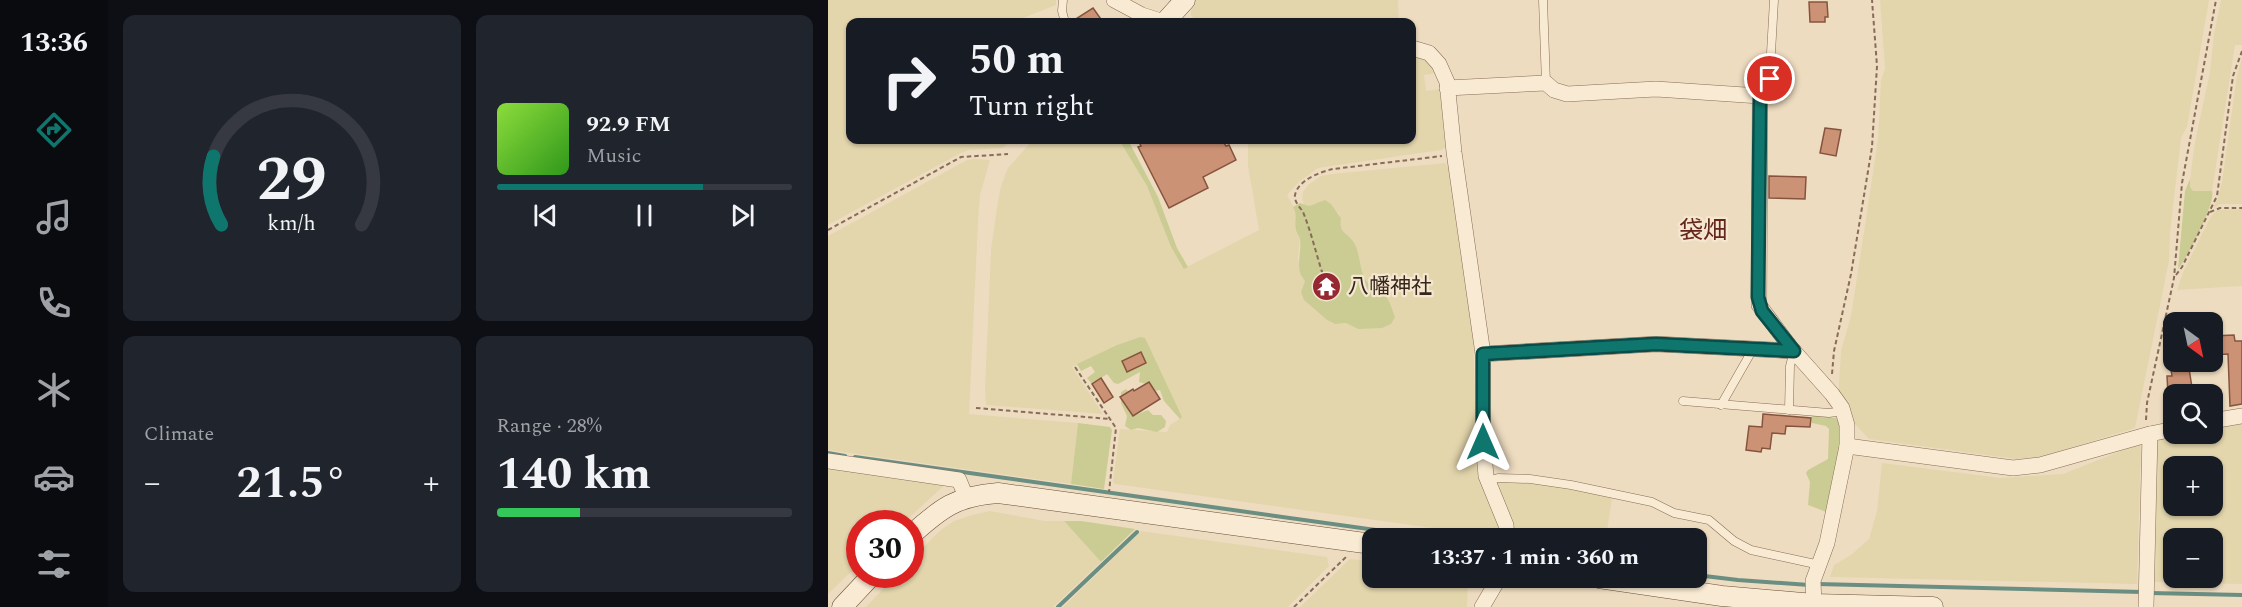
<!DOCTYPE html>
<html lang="en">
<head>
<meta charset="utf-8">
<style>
  body { margin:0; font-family:Spectral,"Noto Sans JP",serif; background:#20242c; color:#f1f3f6; height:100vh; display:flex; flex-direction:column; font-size:22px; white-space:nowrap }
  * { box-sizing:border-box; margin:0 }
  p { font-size:20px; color:#9ea1a6 }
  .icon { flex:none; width:33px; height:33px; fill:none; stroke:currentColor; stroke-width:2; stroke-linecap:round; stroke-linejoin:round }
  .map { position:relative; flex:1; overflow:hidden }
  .side { display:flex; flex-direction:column; gap:15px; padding:15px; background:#0d0f14; width:720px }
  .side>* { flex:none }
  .top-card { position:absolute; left:18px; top:18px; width:570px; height:126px; border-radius:12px; box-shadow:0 2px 4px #0004; background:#171b24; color:#f1f3f6; overflow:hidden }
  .needle { width:39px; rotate:147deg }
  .controls { position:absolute; left:1335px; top:312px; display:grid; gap:12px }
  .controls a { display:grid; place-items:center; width:60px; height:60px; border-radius:12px; background:#171b24; box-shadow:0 2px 4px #0004; font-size:30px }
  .speed { position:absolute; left:18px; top:510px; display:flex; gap:12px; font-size:30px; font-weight:700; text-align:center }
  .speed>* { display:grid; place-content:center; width:78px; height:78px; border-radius:50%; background:#171b24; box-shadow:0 2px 4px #0004; line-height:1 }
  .speed .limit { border:9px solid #d22; background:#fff; color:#111 }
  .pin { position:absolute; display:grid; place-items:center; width:51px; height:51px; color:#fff; margin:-26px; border:3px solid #fff; border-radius:50%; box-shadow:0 2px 6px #0007 }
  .me { position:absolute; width:66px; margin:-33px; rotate:0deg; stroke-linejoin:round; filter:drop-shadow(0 0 4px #0008) }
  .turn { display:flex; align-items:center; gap:21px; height:126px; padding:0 24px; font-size:27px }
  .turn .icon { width:78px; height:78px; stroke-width:2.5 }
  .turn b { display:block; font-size:42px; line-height:51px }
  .big { font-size:45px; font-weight:700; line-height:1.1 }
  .side .widget { flex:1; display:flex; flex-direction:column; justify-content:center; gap:9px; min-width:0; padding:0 21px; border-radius:12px; background:#20242c }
  .side .dial { align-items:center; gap:0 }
  .dial svg { height:156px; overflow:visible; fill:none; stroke:#363941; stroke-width:7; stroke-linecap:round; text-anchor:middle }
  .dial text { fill:#f1f3f6; stroke:none }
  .song { display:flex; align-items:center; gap:18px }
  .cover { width:72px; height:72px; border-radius:9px; background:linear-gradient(135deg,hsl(90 70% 55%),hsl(110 70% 35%)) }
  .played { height:6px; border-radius:3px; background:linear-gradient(90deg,#0f766e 70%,#363941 70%) }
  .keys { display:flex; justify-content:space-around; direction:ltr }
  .heat { display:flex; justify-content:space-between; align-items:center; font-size:33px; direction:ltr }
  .charge { height:9px; border-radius:4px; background:linear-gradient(90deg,#34c759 28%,#363941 0) }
  .side .tiles { flex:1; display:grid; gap:15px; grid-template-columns:repeat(2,1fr) }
  .trip { position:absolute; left:534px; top:528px; width:345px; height:60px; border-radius:12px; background:#171b24; box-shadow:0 2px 4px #0004; font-weight:700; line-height:60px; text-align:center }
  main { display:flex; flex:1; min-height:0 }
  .tab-bar { display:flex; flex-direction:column; width:108px; justify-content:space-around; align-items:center; background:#090b0e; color:#9ea1a6 }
  .tab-bar .icon { width:42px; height:42px }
  .tab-bar .on { color:#0f766e }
  .tab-bar b { font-size:27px; color:#f1f3f6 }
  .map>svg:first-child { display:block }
  .farmland { fill:#e3d6ad; fill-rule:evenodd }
  .green { fill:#cacc94 }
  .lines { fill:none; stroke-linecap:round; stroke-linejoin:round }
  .stream { stroke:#6a8e82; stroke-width:4 }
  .building { fill:#cc9275; stroke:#86543e; stroke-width:1.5 }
  .lane-casing { stroke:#876d58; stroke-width:9 }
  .street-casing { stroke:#876d58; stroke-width:16 }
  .secondary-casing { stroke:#684e3b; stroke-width:21 }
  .path { stroke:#876d58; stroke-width:2; stroke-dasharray:4.5 3; stroke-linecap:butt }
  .lane { stroke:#f9ead3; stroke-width:8 }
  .street { stroke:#f9ead3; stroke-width:15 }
  .secondary { stroke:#f9ead3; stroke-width:20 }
  .route-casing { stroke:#0a4d48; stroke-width:15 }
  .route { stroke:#0f766e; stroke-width:10 }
  .labels { text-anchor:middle; stroke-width:4.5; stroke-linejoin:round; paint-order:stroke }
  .poi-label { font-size:21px; fill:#36271c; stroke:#f5e7cf; text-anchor:start }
  .quarter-label { font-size:24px; fill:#63251c; stroke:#f5e7cf }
</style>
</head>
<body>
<main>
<nav class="tab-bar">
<b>13:36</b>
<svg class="icon on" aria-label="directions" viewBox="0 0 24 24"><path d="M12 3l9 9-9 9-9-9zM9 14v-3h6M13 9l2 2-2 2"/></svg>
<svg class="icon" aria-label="music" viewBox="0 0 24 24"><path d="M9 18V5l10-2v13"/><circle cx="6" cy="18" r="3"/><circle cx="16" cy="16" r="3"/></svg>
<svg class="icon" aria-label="phone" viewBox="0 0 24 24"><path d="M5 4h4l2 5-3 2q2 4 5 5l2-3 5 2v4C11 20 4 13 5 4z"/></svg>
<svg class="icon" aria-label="climate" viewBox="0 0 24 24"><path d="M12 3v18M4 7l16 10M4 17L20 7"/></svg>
<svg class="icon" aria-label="car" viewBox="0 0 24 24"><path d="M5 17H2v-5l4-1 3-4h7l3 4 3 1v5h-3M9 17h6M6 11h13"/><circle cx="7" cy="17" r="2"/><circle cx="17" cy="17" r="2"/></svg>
<svg class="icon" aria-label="filters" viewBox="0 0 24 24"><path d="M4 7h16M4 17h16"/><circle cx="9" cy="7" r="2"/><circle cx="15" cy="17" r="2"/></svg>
</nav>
<section class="side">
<div class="tiles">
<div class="widget dial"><svg viewBox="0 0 100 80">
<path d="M14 69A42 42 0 1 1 86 69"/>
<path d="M14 69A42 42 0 0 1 10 34" stroke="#0f766e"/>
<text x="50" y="56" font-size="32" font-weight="700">29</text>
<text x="50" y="72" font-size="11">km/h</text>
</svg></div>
<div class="widget">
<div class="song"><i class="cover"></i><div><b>92.9 FM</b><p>Music</p></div></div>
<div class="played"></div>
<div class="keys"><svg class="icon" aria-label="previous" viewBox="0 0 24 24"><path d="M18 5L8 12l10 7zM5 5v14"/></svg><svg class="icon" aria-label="pause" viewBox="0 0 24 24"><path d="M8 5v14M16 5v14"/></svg><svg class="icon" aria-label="next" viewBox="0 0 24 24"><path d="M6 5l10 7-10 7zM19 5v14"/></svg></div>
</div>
<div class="widget"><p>Climate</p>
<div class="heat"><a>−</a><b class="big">21.5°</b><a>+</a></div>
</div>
<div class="widget"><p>Range · 28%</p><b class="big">140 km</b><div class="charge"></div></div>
</div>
</section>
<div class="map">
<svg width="1414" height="607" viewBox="0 0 1414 607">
  <rect width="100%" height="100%" fill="#eedcc0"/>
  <g class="farmland">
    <path d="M0,0H228V5L195,18L197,22H22V140H185L174,148L141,150L131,154L0,225Z"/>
    <path d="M366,0H570L571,22H378L366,19L363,15V8Z"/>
    <path d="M1052,0H1381L1359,127L1353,138L1342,233L1341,261L1307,428L1226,453L1207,458L1188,459L1041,439L1026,423L1018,401L1011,391V384L1013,351L1023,316L1038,219L1050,139L1053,80L1057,69Z"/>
    <path d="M1393,0H1414V45H1407L1384,191H1365L1362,187V179L1367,142L1382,72L1386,34Z"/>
    <path d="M584,53L597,58L608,73L596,75L598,91L612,89L618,147L613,150L490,168L472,181L459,195L469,213L468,229L472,238L470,259L474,278L478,281L476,300L499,320L507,324L518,323L530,329L551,291L540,284L535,275L525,240L515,232L512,225L513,218L510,212L488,203L481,206L476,204L474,199L475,192L480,185L493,176L504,174L617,163L623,171L645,330L649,473L670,524L672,535L669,537L287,484L285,481L292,429L339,432L342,425L354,417L312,337L289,345L244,367L275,414L158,405L157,389L163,250L170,201L173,186L180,168L205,140H291L319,186L343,247L357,268L431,230L420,166V140H584Z"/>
    <path d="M1414,58V204H1392L1385,208L1390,198L1394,182L1409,75Z"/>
    <path d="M146,159L162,160L152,195L150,222L141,414L250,423L243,484L0,450V236L139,160Z"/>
    <path d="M1414,209V286L1349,290L1356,270L1383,216L1390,210Z"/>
    <path d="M1414,423V584L1327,582L1329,443L1333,437L1352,434H1384L1385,428ZM1346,466H1384V506H1346ZM1346,538H1384V578H1346Z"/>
    <path d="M1313,443L1309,584L1002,577L1006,565L1023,555L1041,539L1049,511L1054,463L1173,478L1235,474Z"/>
    <path d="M0,466L119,483L75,523L32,524L31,564L0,594Z"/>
    <path d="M681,480L732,486L784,498L778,538H684L667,482Z"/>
    <path d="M162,511L217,521H236L273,562L225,607H38L68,575L82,574L83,559L114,529L126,521L144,515Z"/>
    <path d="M313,531L499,557L501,566L460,607H235Z"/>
    <path d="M522,559L544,561V578H630L640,584L639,607H472Z"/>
  </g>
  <g class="green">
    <path d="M291,140H300L330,197L349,248L360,267L356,269L343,247L319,186Z"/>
    <path d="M1362,179V187L1365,191H1384C1388,203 1359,258 1350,269L1357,191Z"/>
    <path d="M497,200L503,204L513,218C511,234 518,231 525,241C532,251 531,266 536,277C542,289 549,287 557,295C562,301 564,310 567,317L563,324L554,328L530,329L518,323L507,324L499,320L476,300L473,292L477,281C466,269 474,253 472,239C471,235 469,234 468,230C466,221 470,215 465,207L472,203L481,206Z"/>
    <path d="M312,337L317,338L354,417L352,419L336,401L332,390L326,391L318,384L311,382L312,372L290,384L286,383L279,374L264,384L259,378L267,372L263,366L253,371L249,364L289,345Z"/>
    <path d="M298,389L301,392L299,407L305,416L320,410L325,415H333L338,421L337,427L329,432L310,428L303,430L297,426L299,416L293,403V392Z"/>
    <path d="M984,415L1008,418C1020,434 1005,493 1001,513L980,505L982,482L978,473L980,470L1000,459L1001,429L998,426L984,423Z"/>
    <path d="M250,423L282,427L284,430L276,489L243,484Z"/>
    <path d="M236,521H253L307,529L273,562Z"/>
  </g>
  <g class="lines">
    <g class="stream">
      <path d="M0,453L17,456"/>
      <path d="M27,457L605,538"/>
      <path d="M868,575L910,580L981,585"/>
      <path d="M989,584L1314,592"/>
      <path d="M1322,593L1414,595"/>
      <path d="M230,607L309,532"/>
    </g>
  </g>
  <g class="building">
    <path d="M981,2H999L1000,17H997V22H982Z"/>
    <path d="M265,8L275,22H243Z"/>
    <path d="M997,128L1013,130L1008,156L992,153Z"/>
    <path d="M310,140H394L398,146L401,145L408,160L375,177L380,188L341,208L310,147L313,146Z"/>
    <path d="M941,176L978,177L977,199L941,198Z"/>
    <path d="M1406,335L1407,341H1414V404L1402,406L1400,354L1384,355V336Z"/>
    <path d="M313,352L318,363L299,372L294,361Z"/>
    <path d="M1342,362H1360L1365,394H1340L1339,376H1344Z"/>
    <path d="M273,378L285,397L276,403L264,384Z"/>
    <path d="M321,382L332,399L305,416L292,397L305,389L306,391Z"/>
    <path d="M935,414L983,418L982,427L958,426L957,434L944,433L942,449L934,448L933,452L918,450L921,426L934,427Z"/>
  </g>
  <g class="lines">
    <defs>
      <g id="lane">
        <path d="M235,0L234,11L237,22"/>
        <path d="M715,0L718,83"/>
        <path d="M932,96L941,88L946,0"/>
        <path d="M855,401L1001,413L1015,411"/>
        <path d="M893,405L925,349"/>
        <path d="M961,410L962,366L966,351"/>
        <path d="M660,481L670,478L702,479L743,485L824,502L846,513L881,520L906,541L923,550L992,565"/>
      </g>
      <g id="street">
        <path d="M286,0L314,15L336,22"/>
        <path d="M584,48L601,53L611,64L619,82L626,152L655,354V442L658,476L678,525L679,538"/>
        <path d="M619,88L718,83L726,90L739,94L828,89L932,96L931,305L963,348L1004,394L1014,408L1019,425V446L999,543L985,581L986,604"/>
        <path d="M655,354L828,344L966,351"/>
        <path d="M1384,421L1414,416"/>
        <path d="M1019,446L1185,468L1212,465L1322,434L1346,429"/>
        <path d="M0,461L131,480L138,497"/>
        <path d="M654,607L671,578"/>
        <path d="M1318,607L1322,434"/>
      </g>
      <g id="secondary">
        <path d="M337,22L357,0"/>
        <path d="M82,536C113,508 128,496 170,493L544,544"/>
        <path d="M771,578L894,596L986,604L1105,607"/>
        <path d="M14,607L45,574"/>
      </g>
    </defs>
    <use href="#lane" class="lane-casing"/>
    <use href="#street" class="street-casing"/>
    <use href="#secondary" class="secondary-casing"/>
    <g class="path">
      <path d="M1382,212L1392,208H1414"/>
      <path d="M0,230L133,157L180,154"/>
      <path d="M1348,275L1354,267L1389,196L1405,76L1414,51"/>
      <path d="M497,281C489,258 484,234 475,212C472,207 466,202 467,195C470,180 492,172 505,169L614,156"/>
      <path d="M247,367L288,428L281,492"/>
      <path d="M1004,374L1006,351L1023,274L1044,147L1049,66L1044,0"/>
      <path d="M148,408L282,419"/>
      <path d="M1318,420L1319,403L1346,278L1354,183L1388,0"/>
      <path d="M466,607L518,557"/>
    </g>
    <use href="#lane" class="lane"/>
    <use href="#street" class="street"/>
    <use href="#secondary" class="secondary"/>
  </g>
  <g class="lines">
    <defs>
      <path id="route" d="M655,442V354L828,344L966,351L934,311L930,297L932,96L942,88V79"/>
    </defs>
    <use href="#route" class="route-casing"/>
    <use href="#route" class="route"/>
  </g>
  <defs>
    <symbol id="temple-disc" viewBox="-11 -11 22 22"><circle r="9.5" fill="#962832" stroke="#f5e7cf"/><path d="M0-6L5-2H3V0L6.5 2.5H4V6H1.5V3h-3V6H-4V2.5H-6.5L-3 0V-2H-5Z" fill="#fff"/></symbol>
  </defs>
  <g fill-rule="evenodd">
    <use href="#temple-disc" x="482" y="270" width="33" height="33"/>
  </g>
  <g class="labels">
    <g class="poi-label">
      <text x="520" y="293">八幡神社</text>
    </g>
    <g class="quarter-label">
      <text x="875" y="238">袋畑</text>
    </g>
  </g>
</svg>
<div class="controls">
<a><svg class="needle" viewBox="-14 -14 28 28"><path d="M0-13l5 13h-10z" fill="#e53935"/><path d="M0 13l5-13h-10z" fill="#9ea1a6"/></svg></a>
<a><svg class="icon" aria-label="search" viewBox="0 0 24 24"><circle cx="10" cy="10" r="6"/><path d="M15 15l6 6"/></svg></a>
<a>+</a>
<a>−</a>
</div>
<div class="speed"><div class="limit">30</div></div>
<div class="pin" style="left:942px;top:79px;background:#d93025"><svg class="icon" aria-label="arrive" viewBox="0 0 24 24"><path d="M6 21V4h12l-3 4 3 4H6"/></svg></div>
<svg class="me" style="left:655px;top:442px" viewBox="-20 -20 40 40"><path d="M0-17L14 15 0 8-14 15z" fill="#0f766e" stroke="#fff" stroke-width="4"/></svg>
<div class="trip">13:37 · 1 min · 360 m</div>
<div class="top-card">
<div class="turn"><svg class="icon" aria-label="right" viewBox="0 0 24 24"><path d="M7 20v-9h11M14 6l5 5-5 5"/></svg><div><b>50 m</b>Turn right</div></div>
</div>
</div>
</main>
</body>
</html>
